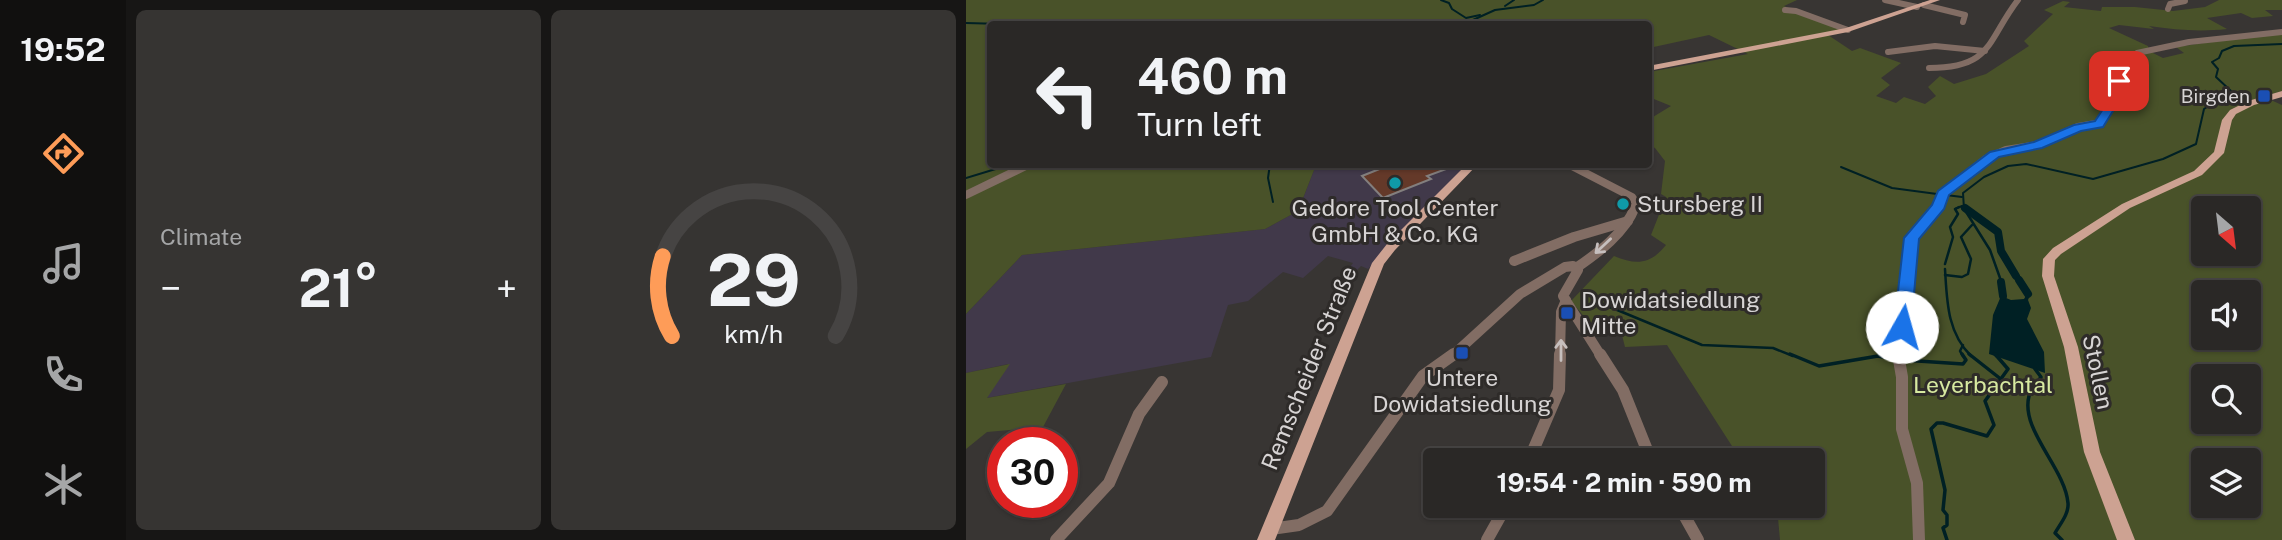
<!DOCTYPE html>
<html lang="en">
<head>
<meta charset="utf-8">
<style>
  body { margin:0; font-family:"Public Sans",sans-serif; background:#363432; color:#f1f3f6; height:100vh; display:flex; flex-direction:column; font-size:26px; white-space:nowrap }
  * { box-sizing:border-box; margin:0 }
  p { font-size:23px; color:#a5a6a7 }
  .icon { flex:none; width:38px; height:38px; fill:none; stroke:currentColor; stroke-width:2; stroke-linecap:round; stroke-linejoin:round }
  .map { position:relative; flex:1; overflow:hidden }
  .details { display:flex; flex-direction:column; gap:10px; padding:10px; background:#171615; width:840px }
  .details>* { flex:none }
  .top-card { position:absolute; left:21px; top:21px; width:665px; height:147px; border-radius:7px; box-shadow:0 2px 5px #0004,0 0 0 2px #464443; background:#2a2826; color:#f1f3f6; overflow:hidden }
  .needle { width:46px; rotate:152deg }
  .buttons { position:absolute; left:1225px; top:196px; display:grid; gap:14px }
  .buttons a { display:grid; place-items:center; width:70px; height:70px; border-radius:7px; background:#2a2826; box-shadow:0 2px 5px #0004,0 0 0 2px #464443; font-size:35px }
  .speed { position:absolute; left:21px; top:427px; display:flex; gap:14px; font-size:35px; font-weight:700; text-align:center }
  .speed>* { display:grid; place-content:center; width:91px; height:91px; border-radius:50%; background:#2a2826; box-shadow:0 2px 5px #0004,0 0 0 2px #464443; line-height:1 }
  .speed .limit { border:10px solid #d22; background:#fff; color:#111 }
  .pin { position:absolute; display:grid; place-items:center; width:60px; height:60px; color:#fff; margin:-30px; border-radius:14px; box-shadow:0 4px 10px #0006 }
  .me { position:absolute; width:77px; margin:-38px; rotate:7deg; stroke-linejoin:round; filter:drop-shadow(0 0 5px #0008) }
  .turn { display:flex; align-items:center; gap:24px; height:147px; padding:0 35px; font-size:32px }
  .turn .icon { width:91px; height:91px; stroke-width:2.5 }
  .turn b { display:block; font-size:49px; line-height:60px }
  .big { font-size:52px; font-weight:700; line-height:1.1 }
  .details .tile { flex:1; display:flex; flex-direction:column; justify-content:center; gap:10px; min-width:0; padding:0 24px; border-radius:10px; background:#363432 }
  .details .dial { align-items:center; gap:0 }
  .dial svg { height:182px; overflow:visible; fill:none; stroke:#464443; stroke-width:7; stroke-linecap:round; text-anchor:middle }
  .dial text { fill:#f1f3f6; stroke:none }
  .heat { display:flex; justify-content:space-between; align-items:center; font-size:38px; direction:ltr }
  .details .tiles { flex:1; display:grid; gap:10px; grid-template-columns:repeat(2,1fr) }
  .trip { position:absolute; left:457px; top:448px; width:402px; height:70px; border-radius:7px; background:#2a2826; box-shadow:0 2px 5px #0004,0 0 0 2px #464443; font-weight:700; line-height:70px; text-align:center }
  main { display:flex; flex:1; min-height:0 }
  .tabs { display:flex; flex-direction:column; width:126px; justify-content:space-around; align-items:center; background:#11100f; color:#a5a6a7 }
  .tabs .icon { width:49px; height:49px }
  .tabs .current { color:#fe9c58 }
  .tabs b { font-size:32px; color:#f1f3f6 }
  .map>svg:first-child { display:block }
  .industrial { fill:#41394a }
  .green { fill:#495229; fill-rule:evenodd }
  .water { fill:#002024 }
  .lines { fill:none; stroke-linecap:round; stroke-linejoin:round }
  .stream-far2 { stroke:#002024; stroke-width:2 }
  .stream-far1 { stroke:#002024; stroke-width:2.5 }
  .stream { stroke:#002024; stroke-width:3.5 }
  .canal { stroke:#002024; stroke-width:8 }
  .building { fill:#643929; stroke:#837f7e; stroke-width:2 }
  .minor-far3 { stroke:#826d64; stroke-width:6 }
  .minor-far2 { stroke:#826d64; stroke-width:8 }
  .minor-far1 { stroke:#826d64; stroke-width:10 }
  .minor { stroke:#826d64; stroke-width:12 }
  .major { fill:#cda292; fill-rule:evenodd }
  .oneway { stroke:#c6bfbe }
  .route { fill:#1a73e8; stroke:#114b97; stroke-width:2 }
  .transit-dot { fill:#1a4fb4; stroke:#2e2b29; stroke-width:2.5 }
  .culture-dot { fill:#0f9aa8; stroke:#2e2b29; stroke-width:2.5 }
  .labels { text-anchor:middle; stroke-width:6; stroke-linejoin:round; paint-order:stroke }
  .far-poi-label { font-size:19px; fill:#d7d4d4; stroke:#2e2b29; text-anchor:end }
  .poi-label { font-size:23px; fill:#d7d4d4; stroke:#2e2b29; text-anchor:start }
  .street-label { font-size:23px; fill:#d7d4d4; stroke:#2e2b29 }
  .park-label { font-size:23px; fill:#d7e9a0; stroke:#2e2b29 }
</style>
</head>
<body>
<main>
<nav class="tabs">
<b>19:52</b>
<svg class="icon current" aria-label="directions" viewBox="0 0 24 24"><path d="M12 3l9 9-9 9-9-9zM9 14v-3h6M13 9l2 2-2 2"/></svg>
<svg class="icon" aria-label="music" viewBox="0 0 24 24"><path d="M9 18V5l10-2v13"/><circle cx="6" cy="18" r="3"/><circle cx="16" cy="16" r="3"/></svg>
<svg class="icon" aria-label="phone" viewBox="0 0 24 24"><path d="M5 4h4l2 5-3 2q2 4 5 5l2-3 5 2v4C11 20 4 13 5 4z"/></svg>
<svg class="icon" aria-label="climate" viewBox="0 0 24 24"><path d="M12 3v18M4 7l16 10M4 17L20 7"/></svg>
</nav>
<section class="details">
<div class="tiles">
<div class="tile"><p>Climate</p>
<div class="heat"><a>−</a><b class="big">21°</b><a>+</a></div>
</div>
<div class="tile dial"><svg viewBox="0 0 100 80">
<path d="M14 69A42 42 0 1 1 86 69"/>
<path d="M14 69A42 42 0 0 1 10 34" stroke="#fe9c58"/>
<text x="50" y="56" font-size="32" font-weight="700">29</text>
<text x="50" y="72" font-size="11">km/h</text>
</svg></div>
</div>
</section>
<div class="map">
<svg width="1316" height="540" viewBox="0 0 1316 540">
  <rect width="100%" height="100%" fill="#383533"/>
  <path class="industrial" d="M350,165H487L496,172L402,269L395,266L388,273L381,271L387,263L362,256L337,278L317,272L282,301L262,305L245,357L20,398L42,364L0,373V314L56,255L299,229L332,211Z"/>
  <g class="green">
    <path d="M0,0H831L818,6L876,29L859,33L886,51L894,48L935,63L915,78L924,85L910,96L930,103L938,97L959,104L970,96L962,87L974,76L988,84L1020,74L1063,46L1058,41L1087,14L1078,10L1097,1L1104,2L1098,7L1135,11L1136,7H1169L1207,11L1239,7L1253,0H1316V10H1299L1307,16L1286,18L1275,13L1241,18L1261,29C1234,32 1210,30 1183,26L1188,29L1153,25L1143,28L1182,46L1183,51L1197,58L1218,53L1210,47L1316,32V91L1298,97L1316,105V540H814L812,518L804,506H847V460H775L701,345L659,347L653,323L626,326L605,301L648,256C670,265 684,265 700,245L685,235L700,197L695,194L699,161L689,148L683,145L682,120L705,106L683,97L688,90L683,88V72L782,54L743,35L683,48L682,24H24V164L350,165L332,211L299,229L56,255L0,314ZM1237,208H1283V254H1237ZM1237,292H1283V338H1237ZM1237,376H1283V422H1237ZM1237,460H1283V506H1237Z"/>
    <path d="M44,364L21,398L100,384L77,427L21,432L0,449V373Z"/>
  </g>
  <path class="water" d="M1061,294L1064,295L1062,300L1065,308L1061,319L1078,352L1079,373L1023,354L1027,315L1035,296L1045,300L1058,299Z"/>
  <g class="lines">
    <g class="stream-far2">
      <path d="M475,0L483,3L486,9L500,18L514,15"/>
      <path d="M539,6L548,0"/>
      <path d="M0,23L37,24"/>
      <path d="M498,24L529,10L568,5L577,0"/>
      <path d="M304,164L302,178L307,202"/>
      <path d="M875,167L926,188L971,194"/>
      <path d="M0,178L46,164"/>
      <path d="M980,195L996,197"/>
      <path d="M989,209L996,206"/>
      <path d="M998,209L997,193L1018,177L1042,166L1060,164L1127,179L1197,159L1230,144L1238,109L1265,91L1250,77L1252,69L1246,62L1253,58L1256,51L1268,46L1316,44"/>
    </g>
    <g class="stream-far1">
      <path d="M997,207L1024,250L1034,278"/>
      <path d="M979,264L987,237L984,227L992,214L989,209L993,207"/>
      <path d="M979,269C981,301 981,332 1005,356"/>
      <path d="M979,275L996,277L1002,274L1005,259L995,237L1006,225"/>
      <path d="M627,300L736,345L807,348L827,356"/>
      <path d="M997,345L994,351L997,356"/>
      <path d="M1028,353L1030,356"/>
    </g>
    <g class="stream">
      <path d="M824,354L853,366L912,356L927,359"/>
      <path d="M1003,354L1036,380"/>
      <path d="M937,360L997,364L1000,360L996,354"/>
      <path d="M1069,369L1075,377C1072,382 1065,390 1063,396C1054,430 1099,468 1102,503C1103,514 1094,524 1089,533L1096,540"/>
      <path d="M981,540L977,528L981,525V515L977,510L979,490L965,429L971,423H977L1021,436L1028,425L1019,401L1042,369L1029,354"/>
    </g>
    <g class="canal">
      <path d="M999,208L1032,232L1035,251L1050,276"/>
      <path d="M1053,280L1062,294"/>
      <path d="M1035,282L1037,296"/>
    </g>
  </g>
  <path class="building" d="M426,164H491V165L461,176L465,179L417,198L396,176Z"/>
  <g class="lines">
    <g class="minor-far3">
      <path d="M919,0L951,7"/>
      <path d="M958,5L999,15L997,22"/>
      <path d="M1202,9L1204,4L1219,1L1216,0"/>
      <path d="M819,10L830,11L882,30"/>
      <path d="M922,52L969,46L1019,51"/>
      <path d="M963,68C1027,68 1021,40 1052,0"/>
      <path d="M1147,93V88L1171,53L1223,42L1316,32"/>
    </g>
    <g class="minor-far2">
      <path d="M602,164L666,197L670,203L668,209"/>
      <path d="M0,195L64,164"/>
      <path d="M970,209L977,193L1020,159L1040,150L1072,145L1112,127L1135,123L1146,103L1147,91"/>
    </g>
    <g class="minor-far1">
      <path d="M548,261L608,237L662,221"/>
      <path d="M610,268C632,253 659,233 669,207"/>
      <path d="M486,356L554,294L599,267L607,266L612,270L597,296L635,356"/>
      <path d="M594,356L595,312L600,300"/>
      <path d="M932,356L931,350L939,318L947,234L972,207"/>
    </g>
    <g class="minor">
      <path d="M634,354L657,390L685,460"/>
      <path d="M932,354L936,377V429L951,483L953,540"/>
      <path d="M563,460L593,390L594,354"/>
      <path d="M713,506L732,540"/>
      <path d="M305,529L333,525L361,511L457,376L488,354"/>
      <path d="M90,540L143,483L173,414L196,382"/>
      <path d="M521,540L540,506"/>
    </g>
    <g class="major">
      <path d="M964,0H974L882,32L682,71V66L880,28Z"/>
      <path d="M1316,91V97L1288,105L1270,114L1266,120L1258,153L1236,175L1164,208L1095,254L1089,260L1088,276L1112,347L1134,452L1169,540H1151L1118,452L1098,347L1076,276L1077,259L1087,248L1156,204L1228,171L1248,152L1256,120L1264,110L1282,101Z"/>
      <path d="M501,164H512L429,250L418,264L309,540H291L406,263L421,244Z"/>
    </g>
  </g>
  <defs><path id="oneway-shaft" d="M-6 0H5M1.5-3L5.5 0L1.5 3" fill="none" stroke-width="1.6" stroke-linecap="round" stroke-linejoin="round" transform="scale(1.75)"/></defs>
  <g class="oneway">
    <use href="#oneway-shaft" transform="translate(637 246) rotate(137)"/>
    <use href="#oneway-shaft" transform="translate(595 350) rotate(-90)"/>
  </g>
  <path class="route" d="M1153,78L1159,81L1153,89L1152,103L1137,127L1115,131L1076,148L1033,157L983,195L978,209L953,239L945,327L936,333L930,331L928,327L938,238L966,205L972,191L1024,152L1068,142L1108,125L1129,121L1141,103V88Z"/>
  <g class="transit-dot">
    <rect x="1291" y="89" width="14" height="14" rx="3.5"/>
    <rect x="594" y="306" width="14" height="14" rx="3.5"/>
    <rect x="489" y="346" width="14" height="14" rx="3.5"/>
  </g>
  <g class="culture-dot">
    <circle cx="429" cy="183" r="7"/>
    <circle cx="657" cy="204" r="7"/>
  </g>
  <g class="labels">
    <g class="far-poi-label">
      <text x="1284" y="103">Birgden</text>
    </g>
    <g class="poi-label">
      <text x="671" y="212">Stursberg II</text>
      <text x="429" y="216" text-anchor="middle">Gedore Tool Center<tspan x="429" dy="26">GmbH &amp; Co. KG</tspan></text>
      <text x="615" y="308">Dowidatsiedlung<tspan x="615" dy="26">Mitte</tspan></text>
      <text x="496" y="386" text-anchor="middle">Untere<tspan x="496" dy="26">Dowidatsiedlung</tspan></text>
    </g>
    <g class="street-label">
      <text transform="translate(343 368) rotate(-68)" y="8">Remscheider Straße</text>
      <text transform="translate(1132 372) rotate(78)" y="8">Stollen</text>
    </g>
    <g class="park-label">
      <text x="1017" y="393">Leyerbachtal</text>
    </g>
  </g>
</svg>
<div class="buttons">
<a><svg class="needle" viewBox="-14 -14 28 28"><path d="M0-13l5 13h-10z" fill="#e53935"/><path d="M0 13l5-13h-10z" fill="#a5a6a7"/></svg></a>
<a><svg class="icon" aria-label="sound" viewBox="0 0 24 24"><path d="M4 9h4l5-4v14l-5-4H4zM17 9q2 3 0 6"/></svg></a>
<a><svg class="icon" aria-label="search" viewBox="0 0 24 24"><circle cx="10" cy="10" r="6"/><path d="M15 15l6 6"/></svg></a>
<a><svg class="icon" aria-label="layers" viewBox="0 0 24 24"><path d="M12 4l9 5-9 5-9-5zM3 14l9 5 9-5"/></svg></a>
</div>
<div class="speed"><div class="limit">30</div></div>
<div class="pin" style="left:1153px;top:81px;background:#d93025"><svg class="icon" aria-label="arrive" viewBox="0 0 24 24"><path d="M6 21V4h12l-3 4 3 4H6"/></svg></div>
<svg class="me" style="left:936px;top:327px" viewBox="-20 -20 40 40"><circle r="19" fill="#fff"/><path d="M0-13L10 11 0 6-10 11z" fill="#1a73e8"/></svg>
<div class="trip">19:54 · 2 min · 590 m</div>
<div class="top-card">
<div class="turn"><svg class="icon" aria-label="left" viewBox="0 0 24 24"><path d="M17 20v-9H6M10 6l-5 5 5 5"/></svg><div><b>460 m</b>Turn left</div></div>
</div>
</div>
</main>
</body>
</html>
